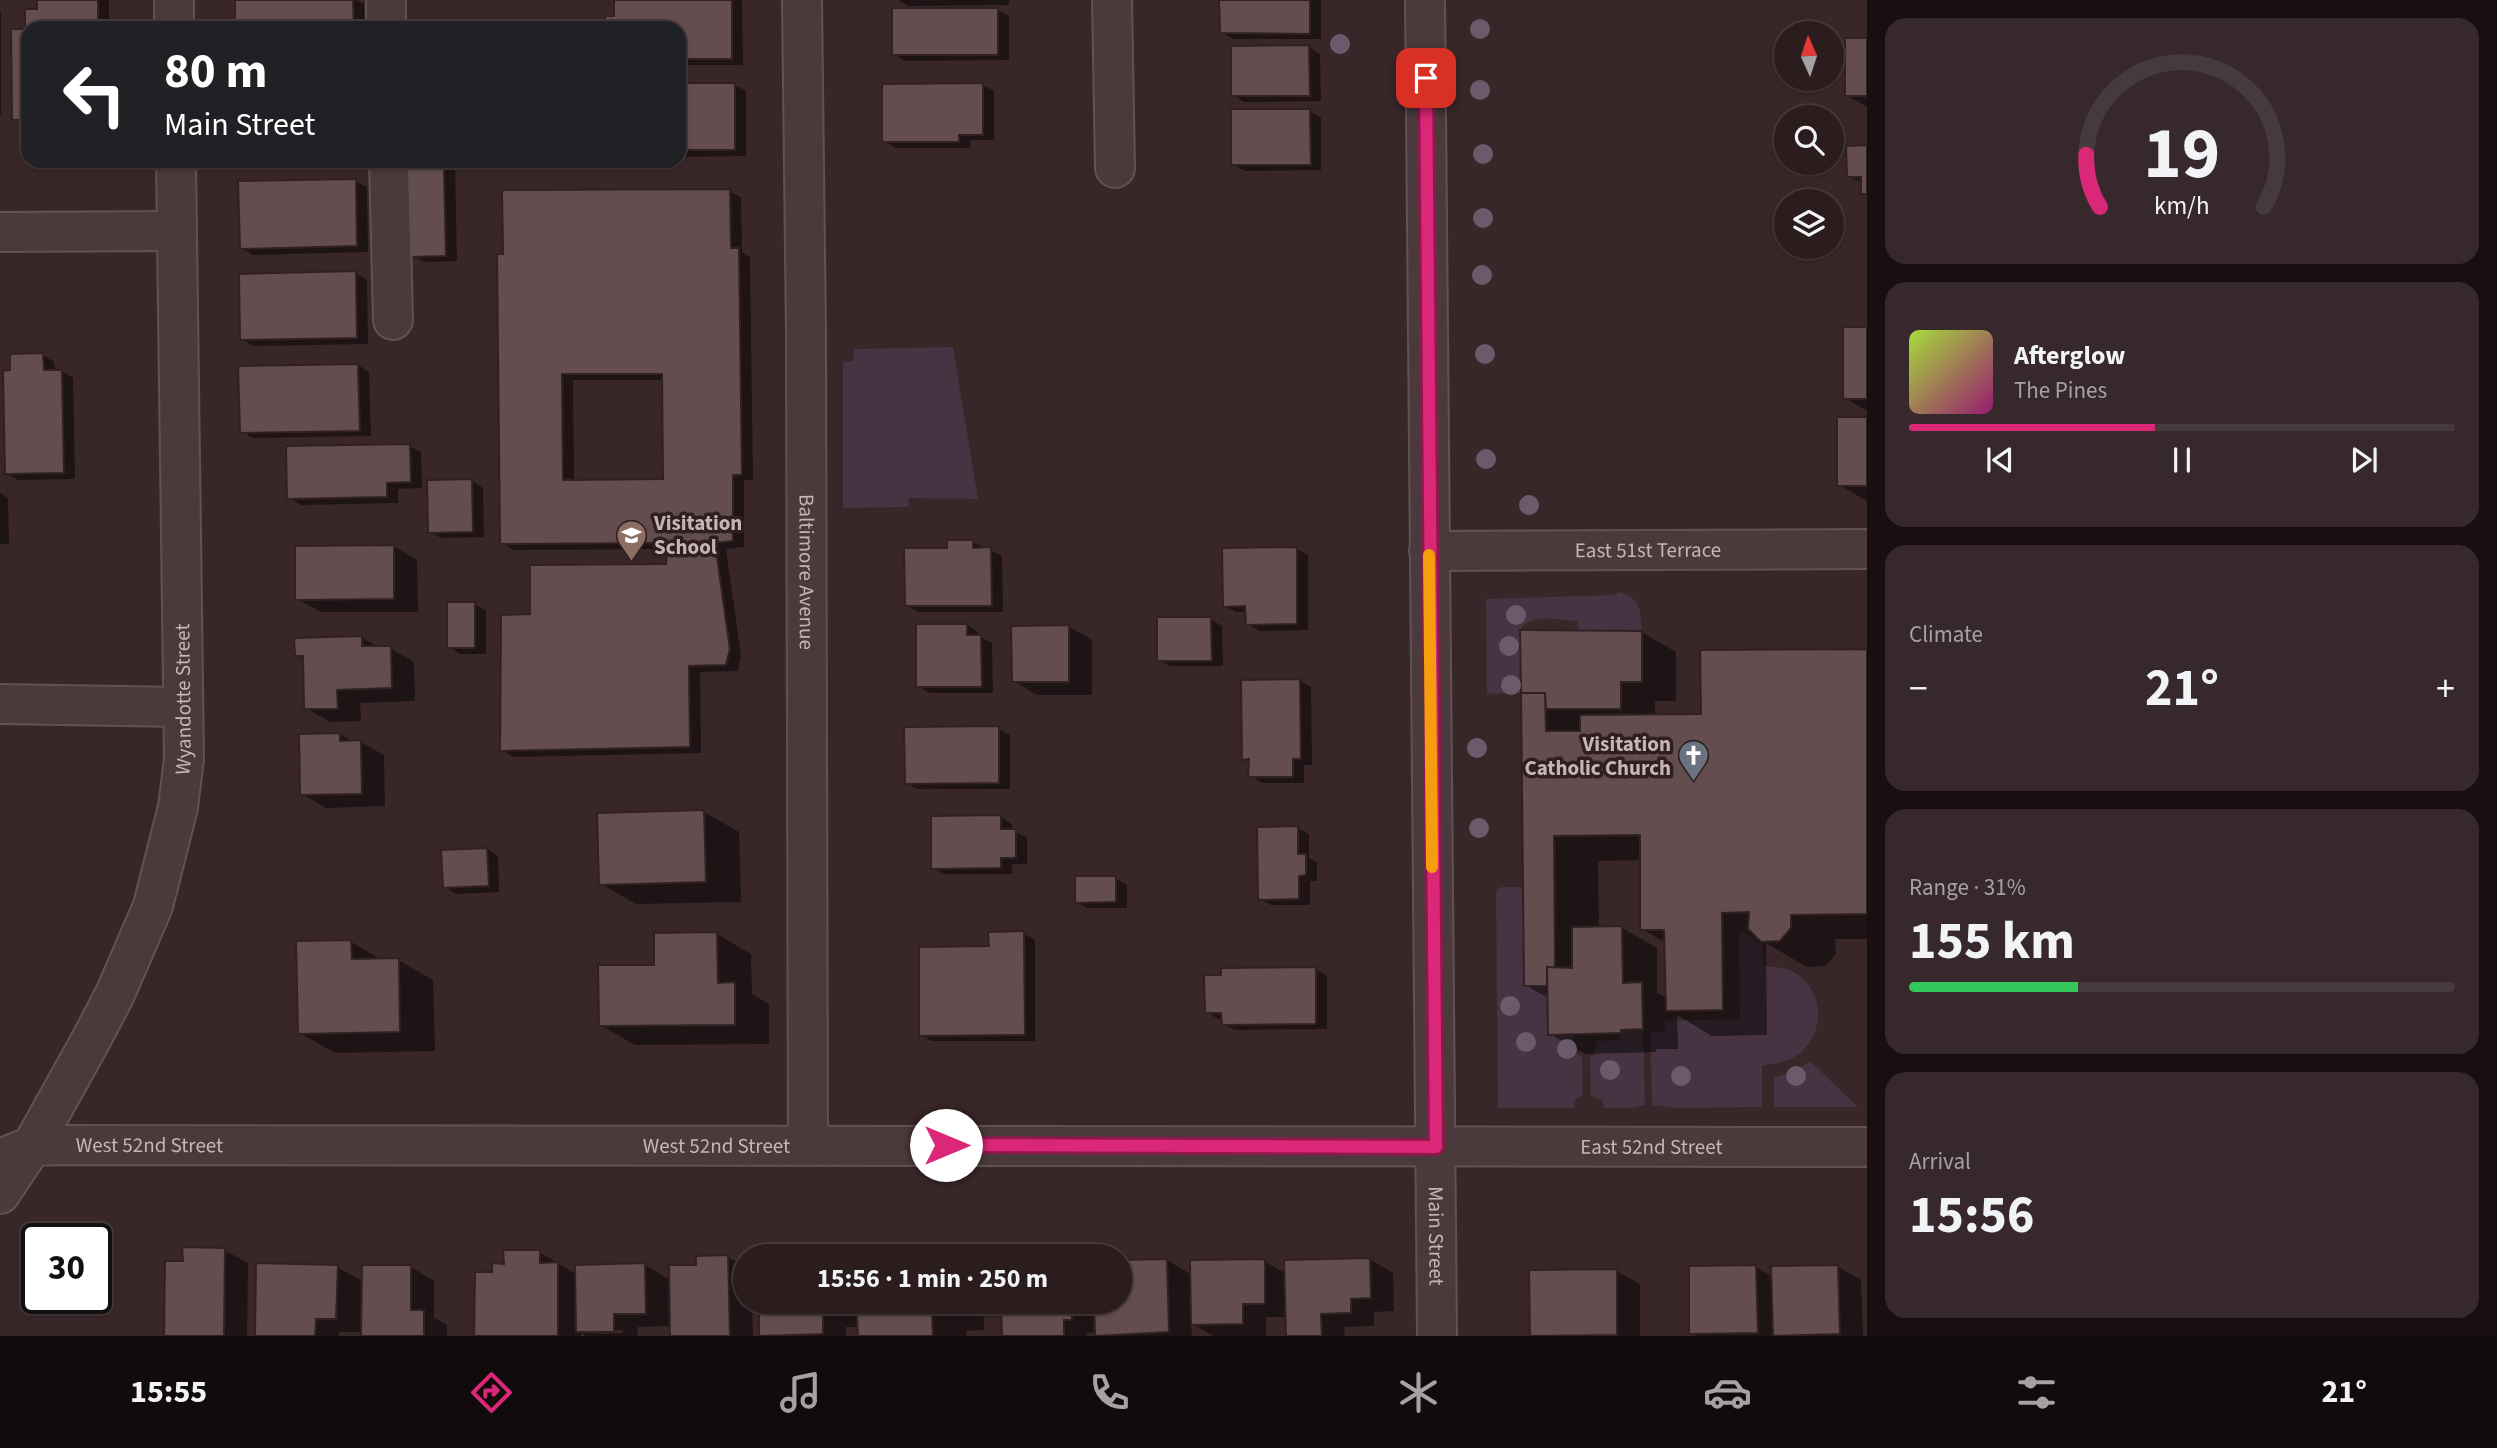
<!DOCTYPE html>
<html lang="en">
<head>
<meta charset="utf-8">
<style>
  body { margin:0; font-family:"Source Sans 3",sans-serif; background:#37292b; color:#f1f3f6; height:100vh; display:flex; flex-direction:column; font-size:26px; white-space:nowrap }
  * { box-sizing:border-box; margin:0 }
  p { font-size:23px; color:#a6a1a4 }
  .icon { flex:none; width:38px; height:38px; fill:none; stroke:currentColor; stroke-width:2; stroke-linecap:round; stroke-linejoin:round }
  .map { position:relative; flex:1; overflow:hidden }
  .details { display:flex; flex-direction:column; gap:18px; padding:18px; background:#180f10; width:630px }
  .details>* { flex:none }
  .top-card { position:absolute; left:21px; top:21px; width:665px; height:147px; border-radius:21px; box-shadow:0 2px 5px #0004,0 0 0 2px #473a3c; background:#202124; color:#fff; overflow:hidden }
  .needle { width:46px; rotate:357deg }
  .controls { position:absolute; left:1774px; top:21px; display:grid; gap:14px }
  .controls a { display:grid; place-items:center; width:70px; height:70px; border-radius:50%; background:#2b1c1e; box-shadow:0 2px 5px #0004,0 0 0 2px #473a3c; font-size:35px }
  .speed { position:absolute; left:21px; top:1223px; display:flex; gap:14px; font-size:35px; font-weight:700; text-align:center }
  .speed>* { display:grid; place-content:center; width:91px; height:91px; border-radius:50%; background:#2b1c1e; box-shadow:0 2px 5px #0004,0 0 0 2px #473a3c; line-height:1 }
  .speed .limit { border:4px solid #111; border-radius:10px; background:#fff; color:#111 }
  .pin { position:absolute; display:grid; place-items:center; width:60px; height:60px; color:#fff; margin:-30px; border-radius:14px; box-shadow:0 4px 10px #0006 }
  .me { position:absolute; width:77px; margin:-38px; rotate:90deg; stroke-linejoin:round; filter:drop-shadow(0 0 5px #0008) }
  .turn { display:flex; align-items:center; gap:24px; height:147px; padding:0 28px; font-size:32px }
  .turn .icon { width:91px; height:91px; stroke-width:2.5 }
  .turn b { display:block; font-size:49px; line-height:60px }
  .big { font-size:52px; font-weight:700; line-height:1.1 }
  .details .card { flex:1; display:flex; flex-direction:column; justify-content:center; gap:10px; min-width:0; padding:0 24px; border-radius:21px; background:#37292b }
  .details .dial { align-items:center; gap:0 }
  .dial svg { height:182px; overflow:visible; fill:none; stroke:#473a3c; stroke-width:7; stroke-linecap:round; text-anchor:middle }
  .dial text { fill:#f1f3f6; stroke:none }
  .song { display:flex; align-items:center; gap:21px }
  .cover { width:84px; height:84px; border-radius:10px; background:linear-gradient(135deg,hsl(80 70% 55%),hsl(320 70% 35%)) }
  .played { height:7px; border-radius:4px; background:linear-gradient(90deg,#db2777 45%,#473a3c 45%) }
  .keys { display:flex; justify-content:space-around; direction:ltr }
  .heat { display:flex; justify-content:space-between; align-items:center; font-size:38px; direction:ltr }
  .charge { height:10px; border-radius:5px; background:linear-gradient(90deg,#34c759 31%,#473a3c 0) }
  .trip { position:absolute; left:733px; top:1244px; width:399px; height:70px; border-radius:35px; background:#2b1c1e; box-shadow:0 2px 5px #0004,0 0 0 2px #473a3c; font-weight:700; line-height:70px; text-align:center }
  .tabs { display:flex; height:112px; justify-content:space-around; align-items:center; background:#110b0c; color:#a6a1a4 }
  .tabs .icon { width:49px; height:49px }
  .tabs .active { color:#db2777 }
  .tabs b { font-size:32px; color:#f1f3f6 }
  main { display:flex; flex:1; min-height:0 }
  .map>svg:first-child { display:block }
  .green { fill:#473342 }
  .shadow { fill:#0007; fill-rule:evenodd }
  .building { fill:#634d4f; stroke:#312122; stroke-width:2; fill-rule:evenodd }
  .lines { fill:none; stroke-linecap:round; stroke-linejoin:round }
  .minor-casing { stroke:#625253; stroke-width:42 }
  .minor { stroke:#4a3a3b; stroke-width:38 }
  .tree { fill:#6c5a6c }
  .route-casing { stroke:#8e194d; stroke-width:18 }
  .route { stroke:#db2777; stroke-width:12 }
  .slow { stroke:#f59e0b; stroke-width:12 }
  .labels { text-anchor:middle; stroke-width:7; stroke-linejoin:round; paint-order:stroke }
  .poi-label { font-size:21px; font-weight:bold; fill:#c5b5b6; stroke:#2f1f20; text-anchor:start }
  .street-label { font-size:21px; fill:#c5b5b6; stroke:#2f1f20 }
</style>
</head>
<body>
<main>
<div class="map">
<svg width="1867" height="1336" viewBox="0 0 1867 1336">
  <rect width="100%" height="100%" fill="#392628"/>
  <g class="green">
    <path d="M953,347L978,499L909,498L908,507L843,508V362L853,361L854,349Z"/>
    <path d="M1620,592C1642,600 1640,610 1642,631L1578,630L1577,621C1560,620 1529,613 1520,630L1521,693L1487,694L1486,599L1613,595Z"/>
    <path d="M1502,887H1523L1524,986H1547L1548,1035L1574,1034V1052L1582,1057L1583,1096C1576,1097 1575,1100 1574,1108H1498L1496,893L1498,889Z"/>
    <path d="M1746,932L1763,947L1764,966C1773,967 1781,967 1790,970C1827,987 1827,1038 1793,1058C1783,1063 1772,1064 1762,1066V1107L1676,1108L1652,1105L1650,1032H1665V1021L1740,1019L1739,933Z"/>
    <path d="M1643,1029L1645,1105L1631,1108H1604L1602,1100L1591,1096L1590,1057L1595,1055L1597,1041L1620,1040L1621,1030Z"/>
    <path d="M1810,1061L1858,1107H1774V1077L1793,1072Z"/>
  </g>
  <g class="shadow">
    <path d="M38,0H109V28H28V125H25L14,119L27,31V11H38Z"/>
    <path d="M237,0H356L364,4L365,28H237Z"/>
    <path d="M615,0H742L743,65H682L679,67V28H607L615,17Z"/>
    <path d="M898,0H1009V5L908,6Z"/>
    <path d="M1221,0H1321V39H1233L1221,32Z"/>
    <path d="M0,10L1,11V115H0Z"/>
    <path d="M997,10L1009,16V60L905,61L894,54Z"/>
    <path d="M1867,40V107L1846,95Z"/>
    <path d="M1309,47L1320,54L1321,101L1244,102L1233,95Z"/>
    <path d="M679,85H735L746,91V156L679,157Z"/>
    <path d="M983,85L994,91V140H970V148H896L884,141Z"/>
    <path d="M1310,111L1321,118V170L1245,171L1233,164Z"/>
    <path d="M1867,147V195L1863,193V184L1849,176Z"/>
    <path d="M250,161H326L252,162Z"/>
    <path d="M411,161H455L457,261L425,262L413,256Z"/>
    <path d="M355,181L367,187L368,252L253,255L242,248Z"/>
    <path d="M729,191L741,197L742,252L750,257L753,480H744V547L726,549L741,656L738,671L700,672L701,753L514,757L502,750L532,616L667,566L668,549L513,550L502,543L499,256ZM573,380H664V481L574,482Z"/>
    <path d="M355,273L367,280L368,344L253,346L242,339Z"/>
    <path d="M1867,329V411L1845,398Z"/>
    <path d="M43,355L54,362L55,371H62L73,378L75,479L18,480L6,473L12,372Z"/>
    <path d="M358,365L369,372L371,436L253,438L242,432Z"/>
    <path d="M1867,419V501L1839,485Z"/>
    <path d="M409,446L421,452L422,488L398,489V503L301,505L289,498Z"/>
    <path d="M472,481L483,488L484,537L441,538L430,532Z"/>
    <path d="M0,493L8,498L9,544H0Z"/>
    <path d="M972,542L1002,556L1003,612H918L906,605L948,549Z"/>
    <path d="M394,546L417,560L418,612H321L297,599Z"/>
    <path d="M1296,549L1308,555V630L1259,631L1248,624L1247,612H1236L1225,606Z"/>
    <path d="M474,604L486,610V654H460L449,647Z"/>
    <path d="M1210,619L1222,626L1223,666H1170L1158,660Z"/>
    <path d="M967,625L978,632V636L992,643L993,693H930L918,686Z"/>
    <path d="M1068,626L1092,640V695H1037L1014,681Z"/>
    <path d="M1522,632H1641L1676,652V701H1655V716H1703L1867,651V939H1835L1836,954L1825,966L1807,967L1766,943L1767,1035L1712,1036L1677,1015L1678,1049H1656V1052L1585,1054L1550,1034V999L1525,985ZM1642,860V929L1666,943L1667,998L1657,993V948L1622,928H1599L1598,861Z"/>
    <path d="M362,638L380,648H390L414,662L415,701L360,703L361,721L330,722L306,708L305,660L296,655Z"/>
    <path d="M1300,681L1311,687L1312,765H1304V783H1262L1250,776V762L1244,759Z"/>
    <path d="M998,728L1010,735V789H918L906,783Z"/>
    <path d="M340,734L353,742H360L384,755L385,806L326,808L302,794Z"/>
    <path d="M704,812L739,832L741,902L636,904L601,884Z"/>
    <path d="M1001,817L1012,824V831L1027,837V864H1012V874H944L933,868Z"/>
    <path d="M1298,828L1309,834V858L1317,862V881H1310V905H1271L1260,899Z"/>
    <path d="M487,849L498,856L499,892L456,894L445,887Z"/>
    <path d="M1115,878L1127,885V908H1088L1076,902Z"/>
    <path d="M1023,933L1035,940V1041H932L921,1035L990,947Z"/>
    <path d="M717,934L751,954L752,994L769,1004V1044L635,1045L600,1025L656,966Z"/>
    <path d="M351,942L382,960H398L433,980L435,1051L335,1053L300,1033Z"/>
    <path d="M1315,969L1327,976V1029L1235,1030L1223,1024V1019H1218L1207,1012Z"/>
    <path d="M1048,1249L1060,1256H1020V1251Z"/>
    <path d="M224,1250L248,1263L247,1336H166L184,1263Z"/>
    <path d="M539,1252L577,1275L645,1265L671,1280L698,1266L727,1257L746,1267V1302H752L753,1336H672V1326L638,1327L637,1336H586L581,1333V1336H476L493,1274L505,1266ZM599,1330H623V1333L599,1334Z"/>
    <path d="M1369,1259L1393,1273L1394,1311L1374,1312V1326L1344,1327L1345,1336H1288L1287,1317H1266V1336H1213L1191,1323L1192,1336H1097V1332L1087,1333V1336H1004L1002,1302H1120V1262L1167,1260L1192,1275L1264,1261L1287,1274Z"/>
    <path d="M337,1267L364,1282L411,1267L434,1281V1318L447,1325V1336H363V1315H360V1332H339V1336H257Z"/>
    <path d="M1756,1267L1773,1277L1838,1267L1861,1280L1863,1336H1696L1691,1333Z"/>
    <path d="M1616,1271L1640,1284V1336L1532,1335Z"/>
    <path d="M761,1302H983L984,1330L966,1331V1336H859V1327H846V1336H761Z"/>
  </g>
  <g class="building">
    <path d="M37,0H98V28H28V120H12L11,29H25V9H37Z"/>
    <path d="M235,0H353L354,28H235Z"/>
    <path d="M614,0H732V59H679V28H605V16H614Z"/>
    <path d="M1219,0H1310V34L1220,33Z"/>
    <rect x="892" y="8" width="106" height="47"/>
    <rect x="1845" y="38" width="22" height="58"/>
    <path d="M1309,45L1310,96H1231V46Z"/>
    <rect x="679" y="83" width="56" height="67"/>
    <path d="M983,83V135H959V142H882V84Z"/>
    <path d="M1231,109H1310L1311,165H1231Z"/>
    <path d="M1867,145V194H1861V177H1847L1846,146Z"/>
    <path d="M409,161H444V167L409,168Z"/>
    <path d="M444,167L446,256L411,257L409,168Z"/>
    <path d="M356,179L357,246L240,249L238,181Z"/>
    <path d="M730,189L731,248H739L742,475H733V541L715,543L730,649L726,665L689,666L690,747L500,751L501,615L530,614V565L666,564L667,543L500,544L497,254H503L502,190ZM562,374H662L663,479L563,480Z"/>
    <path d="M356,271L357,338L240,340L239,274Z"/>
    <rect x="1843" y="327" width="24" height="72"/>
    <path d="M43,353L44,370H62L64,473L5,474L3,371L10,370V354Z"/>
    <path d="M358,364L360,431L240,433L238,366Z"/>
    <rect x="1837" y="417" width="30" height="69"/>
    <path d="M410,444L411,482L387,483V497L287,499L286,446Z"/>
    <path d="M472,479L473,532L428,533L427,480Z"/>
    <path d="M947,540H973V548L991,547L992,606H905L904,548H947Z"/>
    <path d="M394,545V599L295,600V546Z"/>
    <path d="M1297,547V624L1246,625L1245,606L1223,607L1222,548Z"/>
    <rect x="447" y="602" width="28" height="46"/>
    <path d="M1157,617H1211L1212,661H1157Z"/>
    <path d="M916,624H967V635H981L982,687H916Z"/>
    <path d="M1069,625V682H1012L1011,626Z"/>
    <path d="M1520,630L1642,631V682H1621V709H1546L1545,693H1521Z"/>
    <path d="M362,636V646H391L392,688L337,690L338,709H304L303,656H295L294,638Z"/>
    <path d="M1867,649V914L1791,915V928L1780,941L1761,942L1748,929L1749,912L1722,913L1723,1010L1666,1011L1664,930H1640V835L1554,836L1555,968L1547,967V986H1524L1521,693H1545L1546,731H1580V715L1701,714L1700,650Z"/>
    <path d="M1300,679L1301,759H1293V777H1248L1249,759L1242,760L1241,680Z"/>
    <path d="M999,726V783L905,784L904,727Z"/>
    <path d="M340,733V741L361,740L362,794L300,795L299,734Z"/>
    <path d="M704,810L706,882L599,885L597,813Z"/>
    <path d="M1001,815V829H1016V858H1001V868L931,869V816Z"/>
    <path d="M1298,826V854H1306V875L1299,876V899L1258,900L1257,827Z"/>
    <path d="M487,848L489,886L443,888L441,850Z"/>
    <path d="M1075,876H1116V902L1075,903Z"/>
    <path d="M1622,926L1623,983L1642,982L1643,1029L1621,1030V1033L1548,1035L1547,967L1572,968V927Z"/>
    <path d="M1024,931L1025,1035L919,1036V947L989,946L988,932Z"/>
    <path d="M717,932L718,983L735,982V1025L599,1026L598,965H654V933Z"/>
    <path d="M351,940L352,959L399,958L400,1032L298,1034L296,941Z"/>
    <path d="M1316,967V1024L1222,1025L1221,1013H1205L1204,975H1221V968Z"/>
    <path d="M182,1247L225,1248L224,1336H164L165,1261H183Z"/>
    <path d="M1049,1248V1256H1019V1249Z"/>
    <path d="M503,1250H540V1263L558,1262V1336H474L475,1272H492V1263L504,1264Z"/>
    <path d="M728,1255L730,1336H670L669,1265H696V1256Z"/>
    <path d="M1370,1258L1371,1298L1351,1299V1313L1321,1314L1322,1336H1286L1284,1260Z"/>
    <path d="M1167,1259L1169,1332L1095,1336L1094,1302H1120V1260Z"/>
    <path d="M1265,1259V1304H1243V1324L1191,1325L1190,1260Z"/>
    <path d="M256,1263L338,1265L336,1319H316L315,1336H255Z"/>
    <path d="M645,1263L646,1314H614V1332H576L575,1265Z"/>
    <path d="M362,1265H411V1310H424V1336H361Z"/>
    <path d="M1756,1265L1758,1333L1689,1334V1266Z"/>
    <path d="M1838,1265L1840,1334L1773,1336L1771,1266Z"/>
    <path d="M1617,1269V1335L1530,1336L1529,1270Z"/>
    <path d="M759,1302H840L839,1314L823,1315V1334L759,1336Z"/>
    <path d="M856,1302H950V1311L932,1312L933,1336H858Z"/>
    <path d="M1001,1302H1072V1320H1064V1336H1002Z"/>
  </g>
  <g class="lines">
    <defs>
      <g id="minor">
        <path d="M174,0V28"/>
        <path d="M386,0V28"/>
        <path id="s1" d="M802,0L806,335L808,1145"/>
        <path d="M1112,0L1115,168"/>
        <path id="s2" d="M1425,0L1437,1336"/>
        <path d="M389,161L393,320"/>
        <path d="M0,232L177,231"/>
        <path id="s3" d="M1429,551L1867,549"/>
        <path d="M0,704L183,707"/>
        <path id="s4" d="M0,1159L32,1146L62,1145L1867,1147"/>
        <path id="s5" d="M0,1194L32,1146L91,1040L115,994L153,906L178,807L184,759L176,161"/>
      </g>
    </defs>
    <use href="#minor" class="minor-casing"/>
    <use href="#minor" class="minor"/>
  </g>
  <g class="tree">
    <circle cx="1480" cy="29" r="10"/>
    <circle cx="1340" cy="44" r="10"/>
    <circle cx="1480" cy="90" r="10"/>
    <circle cx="1483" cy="154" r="10"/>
    <circle cx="1483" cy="218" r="10"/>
    <circle cx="1482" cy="275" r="10"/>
    <circle cx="1485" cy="354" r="10"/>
    <circle cx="1486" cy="459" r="10"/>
    <circle cx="1529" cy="505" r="10"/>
    <circle cx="1516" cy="615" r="10"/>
    <circle cx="1509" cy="646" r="10"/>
    <circle cx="1511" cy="685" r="10"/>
    <circle cx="1477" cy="748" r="10"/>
    <circle cx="1479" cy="828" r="10"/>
    <circle cx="1510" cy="1006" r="10"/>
    <circle cx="1526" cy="1042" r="10"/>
    <circle cx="1567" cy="1049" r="10"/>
    <circle cx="1610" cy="1070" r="10"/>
    <circle cx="1681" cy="1076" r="10"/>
    <circle cx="1796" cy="1076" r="10"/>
  </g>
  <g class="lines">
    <defs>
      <path id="route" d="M946,1145L1436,1147L1426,78"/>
    </defs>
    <use href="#route" class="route-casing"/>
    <use href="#route" class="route"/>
    <path class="slow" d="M1429,555L1432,867"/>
  </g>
  <defs>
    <symbol id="school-pin" viewBox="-11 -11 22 30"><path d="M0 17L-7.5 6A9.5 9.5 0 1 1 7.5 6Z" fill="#8d6e63" stroke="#2f1f20"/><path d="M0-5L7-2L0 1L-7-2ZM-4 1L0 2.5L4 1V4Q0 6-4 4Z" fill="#fff"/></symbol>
    <symbol id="church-pin" viewBox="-11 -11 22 30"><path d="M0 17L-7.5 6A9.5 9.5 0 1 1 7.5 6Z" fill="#6b7280" stroke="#2f1f20"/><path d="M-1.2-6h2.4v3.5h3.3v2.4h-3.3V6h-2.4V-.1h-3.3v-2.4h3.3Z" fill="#fff"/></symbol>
  </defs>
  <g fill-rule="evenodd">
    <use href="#school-pin" x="614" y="518" width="35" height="47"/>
    <use href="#church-pin" x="1676" y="738" width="35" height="47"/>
  </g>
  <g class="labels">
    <g class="poi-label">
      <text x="654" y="530">Visitation<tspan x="654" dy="24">School</tspan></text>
      <text x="1671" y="751" text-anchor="end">Visitation<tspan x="1671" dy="24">Catholic Church</tspan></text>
    </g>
    <g class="street-label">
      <text dy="7" stroke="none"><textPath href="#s3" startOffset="219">East 51st Terrace</textPath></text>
      <text dy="7" stroke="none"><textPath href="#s1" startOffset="572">Baltimore Avenue</textPath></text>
      <text dy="7" stroke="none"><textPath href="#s5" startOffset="537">Wyandotte Street</textPath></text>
      <text dy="7" stroke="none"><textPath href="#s4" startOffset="152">West 52nd Street</textPath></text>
      <text dy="7" stroke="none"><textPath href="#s4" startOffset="719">West 52nd Street</textPath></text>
      <text dy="7" stroke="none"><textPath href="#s4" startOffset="1654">East 52nd Street</textPath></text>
      <text dy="7" stroke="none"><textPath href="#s2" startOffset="1236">Main Street</textPath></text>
    </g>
  </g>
</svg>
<div class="controls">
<a><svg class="needle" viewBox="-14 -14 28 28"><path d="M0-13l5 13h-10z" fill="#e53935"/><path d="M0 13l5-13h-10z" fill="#a6a1a4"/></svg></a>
<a><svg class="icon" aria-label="search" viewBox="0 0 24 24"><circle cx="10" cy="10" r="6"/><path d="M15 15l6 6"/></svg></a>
<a><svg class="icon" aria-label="layers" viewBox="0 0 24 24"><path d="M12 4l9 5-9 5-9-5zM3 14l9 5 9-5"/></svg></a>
</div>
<div class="speed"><div class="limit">30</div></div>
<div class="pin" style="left:1426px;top:78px;background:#d93025"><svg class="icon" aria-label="arrive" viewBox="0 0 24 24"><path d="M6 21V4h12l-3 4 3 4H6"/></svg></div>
<svg class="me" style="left:946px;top:1145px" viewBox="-20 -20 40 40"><circle r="19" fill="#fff"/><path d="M0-13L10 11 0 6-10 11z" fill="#db2777"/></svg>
<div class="trip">15:56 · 1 min · 250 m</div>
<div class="top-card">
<div class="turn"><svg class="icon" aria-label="left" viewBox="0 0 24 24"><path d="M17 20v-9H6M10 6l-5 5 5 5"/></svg><div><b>80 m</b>Main Street</div></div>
</div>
</div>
<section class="details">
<div class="card dial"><svg viewBox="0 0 100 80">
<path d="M14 69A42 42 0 1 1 86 69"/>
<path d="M14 69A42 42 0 0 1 8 46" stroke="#db2777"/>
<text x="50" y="56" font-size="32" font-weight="700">19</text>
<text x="50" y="72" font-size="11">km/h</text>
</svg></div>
<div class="card">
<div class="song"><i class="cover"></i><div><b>Afterglow</b><p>The Pines</p></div></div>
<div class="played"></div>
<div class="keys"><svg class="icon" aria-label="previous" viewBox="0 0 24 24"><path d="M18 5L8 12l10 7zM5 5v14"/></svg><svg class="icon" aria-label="pause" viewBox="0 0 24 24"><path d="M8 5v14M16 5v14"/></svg><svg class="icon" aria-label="next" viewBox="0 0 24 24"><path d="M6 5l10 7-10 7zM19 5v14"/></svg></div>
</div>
<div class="card"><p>Climate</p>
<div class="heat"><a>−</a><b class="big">21°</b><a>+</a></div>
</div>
<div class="card"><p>Range · 31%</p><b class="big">155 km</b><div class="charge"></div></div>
<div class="card"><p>Arrival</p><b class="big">15:56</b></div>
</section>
</main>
<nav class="tabs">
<b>15:55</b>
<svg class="icon active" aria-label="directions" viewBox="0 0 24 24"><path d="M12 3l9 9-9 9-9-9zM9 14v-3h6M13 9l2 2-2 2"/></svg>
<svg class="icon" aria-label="music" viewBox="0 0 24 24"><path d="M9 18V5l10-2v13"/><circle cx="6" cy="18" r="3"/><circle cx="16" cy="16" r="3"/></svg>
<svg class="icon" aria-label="phone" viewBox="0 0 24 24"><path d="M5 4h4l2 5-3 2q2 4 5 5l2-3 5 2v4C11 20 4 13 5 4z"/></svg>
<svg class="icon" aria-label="climate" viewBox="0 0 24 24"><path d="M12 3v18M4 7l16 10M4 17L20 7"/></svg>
<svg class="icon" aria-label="car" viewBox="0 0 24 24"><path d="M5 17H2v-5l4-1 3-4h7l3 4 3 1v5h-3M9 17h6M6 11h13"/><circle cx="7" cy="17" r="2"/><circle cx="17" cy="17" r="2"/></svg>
<svg class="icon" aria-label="filters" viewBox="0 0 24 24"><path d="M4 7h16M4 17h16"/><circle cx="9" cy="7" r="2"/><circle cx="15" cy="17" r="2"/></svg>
<b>21°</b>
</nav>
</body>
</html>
